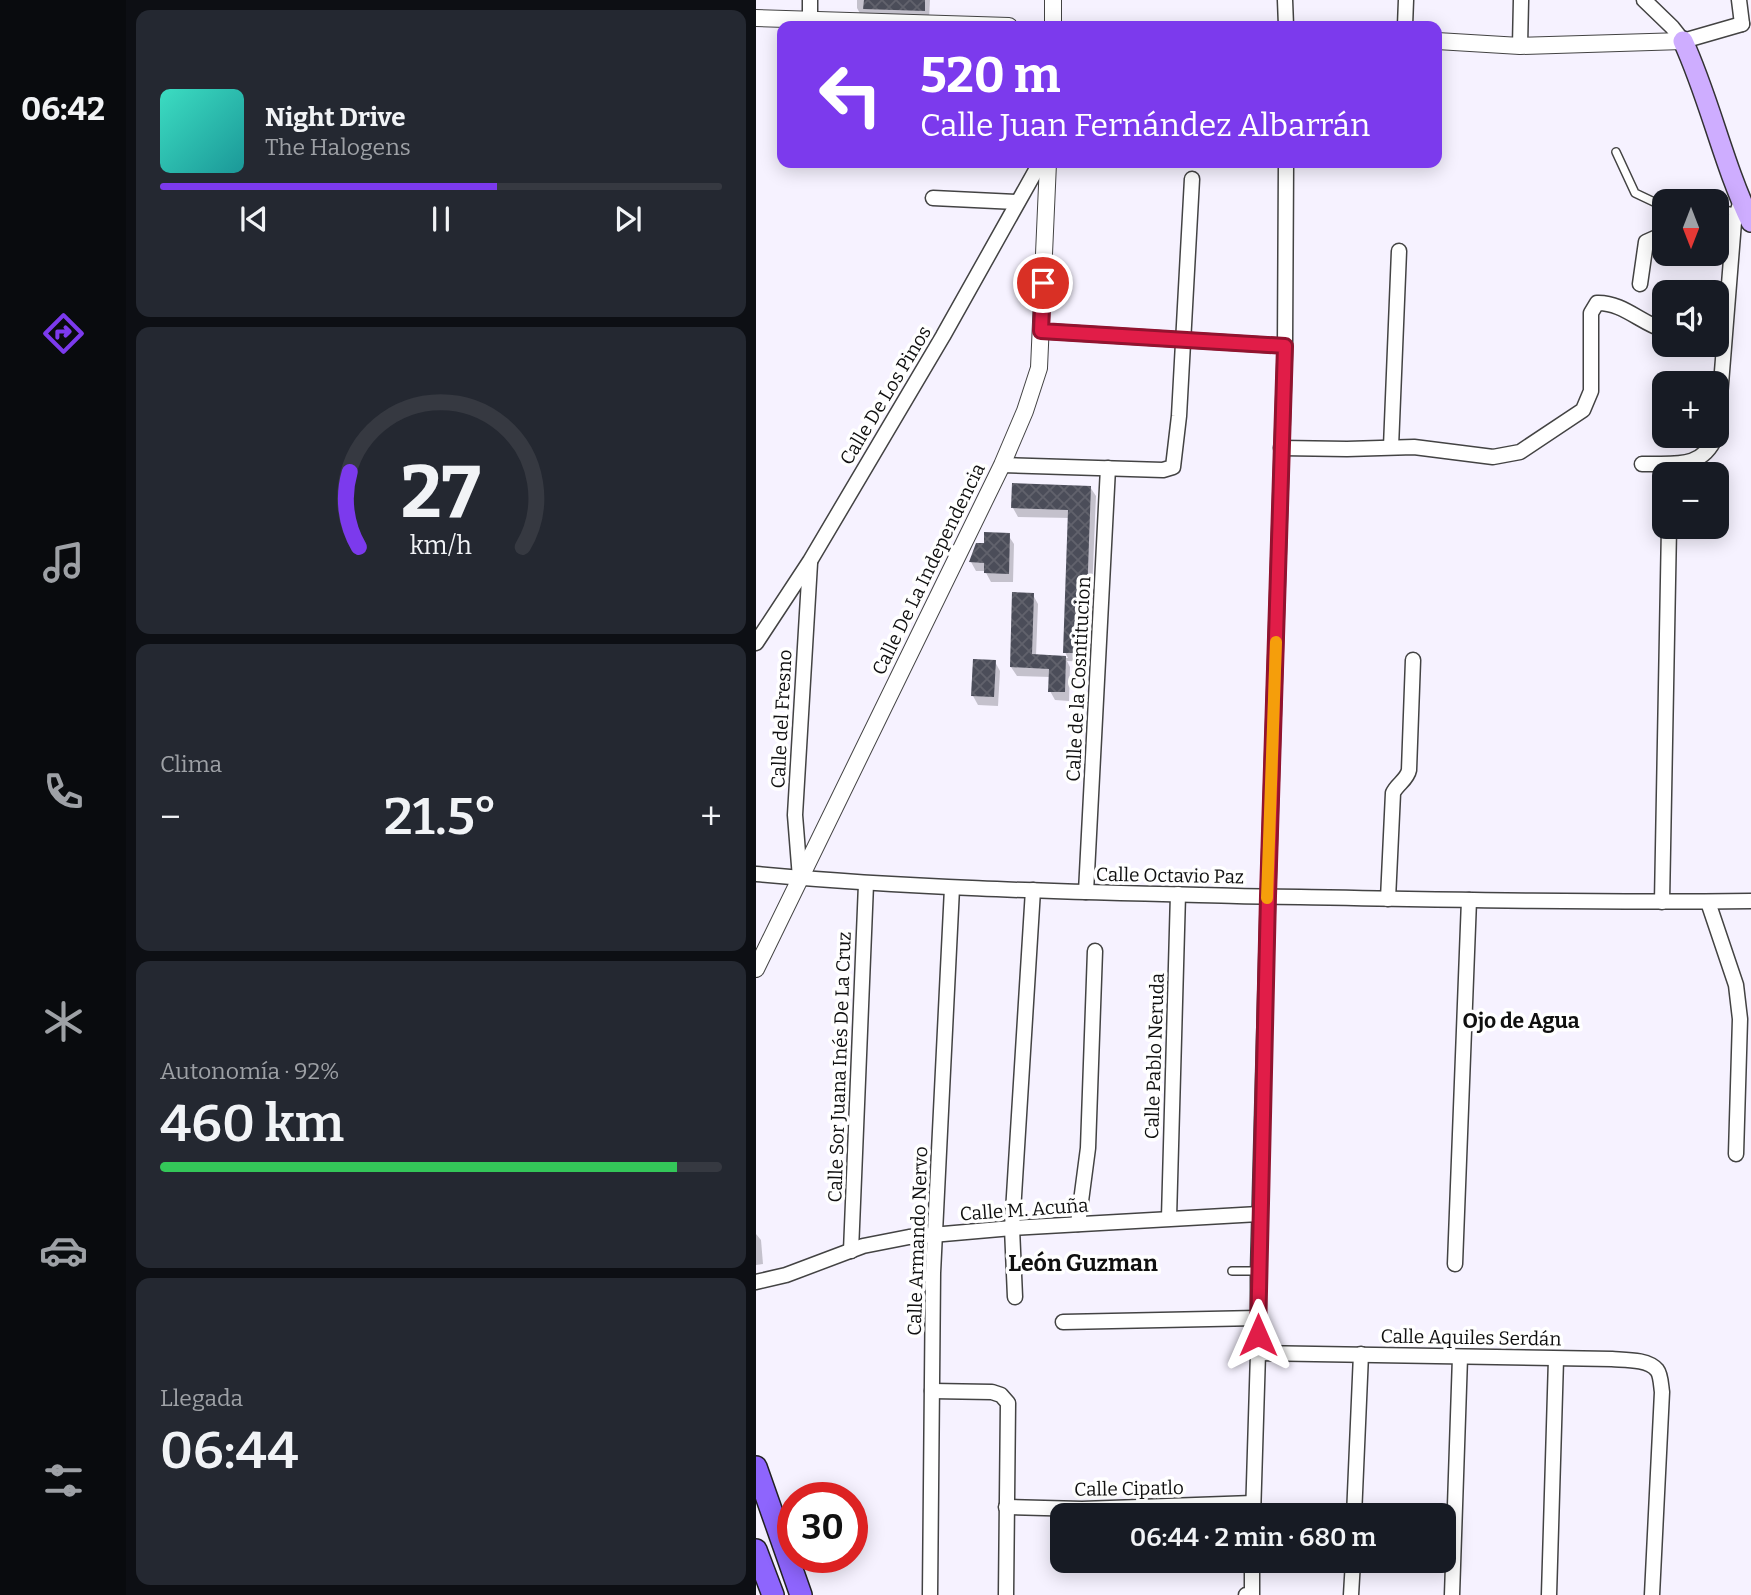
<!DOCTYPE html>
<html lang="es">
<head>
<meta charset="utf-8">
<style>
  body { margin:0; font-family:Bitter,serif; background:#242831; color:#f1f3f6; height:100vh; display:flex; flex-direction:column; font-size:26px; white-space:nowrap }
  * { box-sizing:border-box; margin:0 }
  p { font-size:23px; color:#9ea1a6 }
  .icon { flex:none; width:38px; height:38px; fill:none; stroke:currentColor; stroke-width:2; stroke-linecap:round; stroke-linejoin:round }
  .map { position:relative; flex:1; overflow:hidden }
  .panel { display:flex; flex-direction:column; gap:10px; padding:10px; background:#0d0f14; width:630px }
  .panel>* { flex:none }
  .banner { position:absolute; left:21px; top:21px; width:665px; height:147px; border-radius:14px; box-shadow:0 4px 18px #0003; background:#7c3aed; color:#fff; overflow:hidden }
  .needle { width:46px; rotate:180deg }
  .controls { position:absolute; left:896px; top:189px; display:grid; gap:14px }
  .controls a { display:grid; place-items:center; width:77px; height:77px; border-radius:14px; background:#171b24; box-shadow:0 4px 18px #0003; font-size:35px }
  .speed { position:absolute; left:21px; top:1482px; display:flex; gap:14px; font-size:35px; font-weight:700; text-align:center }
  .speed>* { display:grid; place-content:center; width:91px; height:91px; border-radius:50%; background:#171b24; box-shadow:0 4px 18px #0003; line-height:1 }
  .speed .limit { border:10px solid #d22; background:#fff; color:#111 }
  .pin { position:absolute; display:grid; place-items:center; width:60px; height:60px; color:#fff; margin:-30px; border:4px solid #fff; border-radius:50%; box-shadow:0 2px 7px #0007 }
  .me { position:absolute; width:77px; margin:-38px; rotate:0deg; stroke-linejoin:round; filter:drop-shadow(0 0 5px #0008) }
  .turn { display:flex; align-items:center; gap:24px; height:147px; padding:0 28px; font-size:32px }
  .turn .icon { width:91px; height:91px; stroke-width:2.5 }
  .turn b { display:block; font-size:49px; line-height:60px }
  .big { font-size:52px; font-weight:600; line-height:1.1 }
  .panel .tile { flex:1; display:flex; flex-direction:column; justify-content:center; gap:10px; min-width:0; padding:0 24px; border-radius:14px; background:#242831 }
  .panel .dial { align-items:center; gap:0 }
  .dial svg { height:182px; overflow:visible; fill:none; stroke:#363941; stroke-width:7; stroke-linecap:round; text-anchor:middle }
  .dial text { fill:#f1f3f6; stroke:none }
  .song { display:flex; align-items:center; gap:21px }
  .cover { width:84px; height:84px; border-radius:10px; background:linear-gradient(135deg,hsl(170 70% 55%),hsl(180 70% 35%)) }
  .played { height:7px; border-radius:4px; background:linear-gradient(90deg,#7c3aed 60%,#363941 60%) }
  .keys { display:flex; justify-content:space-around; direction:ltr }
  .heat { display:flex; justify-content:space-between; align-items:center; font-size:38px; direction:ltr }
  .charge { height:10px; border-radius:5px; background:linear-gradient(90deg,#34c759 92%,#363941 0) }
  .trip { position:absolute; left:294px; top:1503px; width:406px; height:70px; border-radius:14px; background:#171b24; box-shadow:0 4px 18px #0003; font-weight:600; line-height:70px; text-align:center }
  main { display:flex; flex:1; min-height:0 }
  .tab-bar { display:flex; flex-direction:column; width:126px; justify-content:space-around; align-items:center; background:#090b0e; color:#9ea1a6 }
  .tab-bar .icon { width:49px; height:49px }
  .tab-bar .selected { color:#7c3aed }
  .tab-bar b { font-size:32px; color:#f1f3f6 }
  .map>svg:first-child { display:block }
  .shadow { fill:#0003 }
  .building { fill:url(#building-cross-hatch) }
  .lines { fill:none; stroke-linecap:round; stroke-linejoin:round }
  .service-casing { stroke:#434343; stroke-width:10 }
  .minor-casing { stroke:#434343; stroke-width:17 }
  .tertiary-casing { stroke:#434343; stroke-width:18 }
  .secondary-casing { stroke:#323232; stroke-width:22 }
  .primary-casing { stroke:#212121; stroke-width:24 }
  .service { stroke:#fff; stroke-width:7 }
  .minor { stroke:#fff; stroke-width:14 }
  .tertiary { stroke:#fff; stroke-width:16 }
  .secondary { stroke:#ceadff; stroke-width:19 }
  .primary { stroke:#8e65fd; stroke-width:21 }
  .route-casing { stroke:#92132f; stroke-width:18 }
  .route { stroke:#e11d48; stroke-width:12 }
  .slow { stroke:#f59e0b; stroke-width:12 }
  .labels { text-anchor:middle; stroke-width:7; stroke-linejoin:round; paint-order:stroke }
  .street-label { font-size:19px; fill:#101010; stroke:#fff }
  .neighbourhood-label { font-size:21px; font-weight:bold; fill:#101010; stroke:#fff }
  .quarter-label { font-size:23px; font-weight:bold; fill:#101010; stroke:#fff }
</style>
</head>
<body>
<main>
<nav class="tab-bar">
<b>06:42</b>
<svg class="icon selected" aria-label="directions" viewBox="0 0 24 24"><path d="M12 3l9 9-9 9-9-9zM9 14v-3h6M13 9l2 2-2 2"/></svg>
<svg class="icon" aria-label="music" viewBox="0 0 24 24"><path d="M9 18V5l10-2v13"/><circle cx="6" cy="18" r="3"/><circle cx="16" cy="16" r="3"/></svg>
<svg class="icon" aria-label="phone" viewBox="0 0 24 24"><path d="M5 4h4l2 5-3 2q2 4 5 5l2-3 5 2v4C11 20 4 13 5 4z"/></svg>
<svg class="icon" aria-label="climate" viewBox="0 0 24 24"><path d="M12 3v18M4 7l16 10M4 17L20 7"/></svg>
<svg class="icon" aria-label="car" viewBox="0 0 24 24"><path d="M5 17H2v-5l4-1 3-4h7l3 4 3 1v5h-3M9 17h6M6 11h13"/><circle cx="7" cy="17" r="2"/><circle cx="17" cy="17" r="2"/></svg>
<svg class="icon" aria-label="filters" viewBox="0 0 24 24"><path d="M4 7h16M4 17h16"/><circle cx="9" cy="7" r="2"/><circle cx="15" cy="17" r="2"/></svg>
</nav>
<section class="panel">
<div class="tile">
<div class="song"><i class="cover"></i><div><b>Night Drive</b><p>The Halogens</p></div></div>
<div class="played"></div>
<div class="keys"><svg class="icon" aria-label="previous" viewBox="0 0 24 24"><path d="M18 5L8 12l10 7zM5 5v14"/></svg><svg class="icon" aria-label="pause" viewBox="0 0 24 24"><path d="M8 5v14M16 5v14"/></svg><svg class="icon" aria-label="next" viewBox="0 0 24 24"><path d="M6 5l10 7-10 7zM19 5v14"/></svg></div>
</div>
<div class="tile dial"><svg viewBox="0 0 100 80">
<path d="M14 69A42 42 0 1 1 86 69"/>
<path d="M14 69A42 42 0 0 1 10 36" stroke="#7c3aed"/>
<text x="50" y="56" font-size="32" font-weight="700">27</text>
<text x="50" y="72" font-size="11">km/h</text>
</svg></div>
<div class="tile"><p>Clima</p>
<div class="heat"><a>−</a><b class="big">21.5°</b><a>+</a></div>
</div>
<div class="tile"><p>Autonomía · 92%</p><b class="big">460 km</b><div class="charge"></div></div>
<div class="tile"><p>Llegada</p><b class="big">06:44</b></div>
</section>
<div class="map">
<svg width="995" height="1595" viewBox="0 0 995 1595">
  <defs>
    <pattern id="building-cross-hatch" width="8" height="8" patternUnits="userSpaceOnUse" patternTransform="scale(1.75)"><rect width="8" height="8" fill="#4b4d59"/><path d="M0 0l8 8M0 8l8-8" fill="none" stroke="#61626c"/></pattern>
  </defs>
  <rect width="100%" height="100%" fill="#f6f2ff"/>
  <g class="shadow">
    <path d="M101,0H174L173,19L106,17L101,8Z"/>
    <path d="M334,487L340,496L333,662L311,661L314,667L313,701L299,700L294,691V677L261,676L255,667L277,595L282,604L280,656L312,658L309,652L314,518L262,517L257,508Z"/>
    <path d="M252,535L258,544L257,582H235L229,571H220L215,562L221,545H230Z"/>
    <path d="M239,662L244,671L242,706L222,705L217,696Z"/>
    <path d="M0,1234L5,1240L7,1264L0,1265Z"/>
  </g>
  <g class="building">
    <path d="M108,0H169V11L107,9Z"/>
    <path d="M256,483L335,486L329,653H307L312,510L255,508Z"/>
    <path d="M228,532L254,533L253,574L228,573V563L213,562L220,543H228Z"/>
    <path d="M256,592L278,593L276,654L310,656L309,692H292L293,669L254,667Z"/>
    <path d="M217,659L240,660L238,697L215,696Z"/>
  </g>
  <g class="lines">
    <defs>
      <g id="service">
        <path d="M860,152L879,193L898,202L908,203"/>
        <path d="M961,209L980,212"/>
        <path d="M476,1271H502"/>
      </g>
      <g id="minor">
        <path d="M529,0L530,26"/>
        <path d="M888,0L916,27L927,41L986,24"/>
        <path d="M983,0L986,24"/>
        <path d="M54,21V0"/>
        <path d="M649,26L650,0"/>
        <path d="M764,46L765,0"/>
        <path d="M177,198L260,202"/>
        <path d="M961,225L978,222"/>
        <path d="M884,284L890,242L908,234"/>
        <path d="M285,331L529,346"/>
        <path d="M961,434L978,222L985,201"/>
        <path d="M635,447L643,251"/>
        <path d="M525,448L591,449L658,447L737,457L764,452L827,410L835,391V313L841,303C866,302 885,323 908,330"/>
        <path d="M886,464C918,463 946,470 960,436"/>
        <path d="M246,465L407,470L417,467L423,416L436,179"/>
        <path d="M0,643L54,561L187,336L284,163"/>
        <path d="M0,874C160,889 321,892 481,896C653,899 824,903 995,901"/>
        <path d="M44,878L39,815L54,563"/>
        <path d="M330,892L352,468"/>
        <path d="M632,899L637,793C641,784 651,780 653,770L657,660"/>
        <path d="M906,902L913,527"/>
        <path d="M952,902L980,985L984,1019L980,1154"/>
        <path d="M413,1218L422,894"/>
        <path d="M322,1224L332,1148L339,951"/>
        <path d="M95,1251L110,884"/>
        <path d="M699,1264L713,900"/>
        <path d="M0,1282L30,1275L107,1246L153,1237L256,1228L503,1214"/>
        <path d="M259,1297L256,1228L277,890"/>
        <path d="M307,1322L502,1318"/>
        <path d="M502,1353L856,1359C869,1360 892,1359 901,1370C905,1375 905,1386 906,1392L896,1595"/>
        <path d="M176,1391L236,1392L245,1395L252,1403L250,1595"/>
        <path d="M250,1507L326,1509L497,1503"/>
        <path d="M497,1516L502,1353V1271L512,896L529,346L530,163"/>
        <path d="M598,1516L605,1354"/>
        <path d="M174,1595L177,1273L196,888"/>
        <path d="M490,1595H496V1561"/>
        <path d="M595,1595L597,1561"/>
        <path d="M696,1595L704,1357"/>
        <path d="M793,1595L800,1359"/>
      </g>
      <g id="tertiary">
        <path d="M0,18L253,26"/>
        <path d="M297,26V0"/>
        <path d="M681,41L764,46L927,41"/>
        <path d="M0,969L246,465L269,411L283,368L292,163"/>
      </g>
      <path id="secondary" d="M927,41C954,100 967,164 995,222"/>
      <g id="primary">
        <path d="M0,1467L45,1595"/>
        <path d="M0,1550L17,1595"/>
      </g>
    </defs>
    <use href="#service" class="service-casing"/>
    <use href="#minor" class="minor-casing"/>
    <use href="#tertiary" class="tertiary-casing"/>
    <use href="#secondary" class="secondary-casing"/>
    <use href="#primary" class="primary-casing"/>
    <use href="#service" class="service"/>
    <use href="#minor" class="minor"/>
    <use href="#tertiary" class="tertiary"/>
    <use href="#secondary" class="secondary"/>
    <use href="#primary" class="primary"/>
  </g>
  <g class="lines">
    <defs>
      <path id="route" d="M287,283L285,331L529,346L512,896L502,1335"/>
    </defs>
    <use href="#route" class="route-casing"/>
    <use href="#route" class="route"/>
    <path class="slow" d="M511,898L520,642"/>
  </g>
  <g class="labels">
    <g class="street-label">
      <text transform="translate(129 395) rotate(-59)" y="7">Calle De Los Pinos</text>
      <text transform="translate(172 569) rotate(-64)" y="7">Calle De La Independencia</text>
      <text transform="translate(322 679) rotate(-87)" y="7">Calle de la Cosntitucion</text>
      <text transform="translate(25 719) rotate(-87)" y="7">Calle del Fresno</text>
      <text transform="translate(414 875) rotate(1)" y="7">Calle Octavio Paz</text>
      <text transform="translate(398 1056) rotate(-88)" y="7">Calle Pablo Neruda</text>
      <text transform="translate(83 1067) rotate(-88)" y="7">Calle Sor Juana Inés De La Cruz</text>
      <text transform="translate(268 1209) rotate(-4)" y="7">Calle M. Acuña</text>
      <text transform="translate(161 1241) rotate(-88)" y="7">Calle Armando Nervo</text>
      <text transform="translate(715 1337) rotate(1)" y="7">Calle Aquiles Serdán</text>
      <text transform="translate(373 1488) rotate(-1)" y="7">Calle Cipatlo</text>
    </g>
    <g class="neighbourhood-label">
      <text x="765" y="1028">Ojo de Agua</text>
    </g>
    <g class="quarter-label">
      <text x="327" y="1271">León Guzman</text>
    </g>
  </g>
</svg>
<div class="controls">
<a><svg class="needle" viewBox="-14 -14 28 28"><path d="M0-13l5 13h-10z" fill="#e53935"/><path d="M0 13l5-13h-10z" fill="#9ea1a6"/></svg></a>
<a><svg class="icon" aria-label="sound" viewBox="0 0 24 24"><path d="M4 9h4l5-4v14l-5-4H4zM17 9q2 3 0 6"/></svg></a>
<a>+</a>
<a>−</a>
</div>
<div class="speed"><div class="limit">30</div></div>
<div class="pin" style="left:287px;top:283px;background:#d93025"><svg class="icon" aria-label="arrive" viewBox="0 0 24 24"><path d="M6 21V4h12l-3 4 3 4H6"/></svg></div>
<svg class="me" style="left:502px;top:1335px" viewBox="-20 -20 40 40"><path d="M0-17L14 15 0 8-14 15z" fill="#e11d48" stroke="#fff" stroke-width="4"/></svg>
<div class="trip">06:44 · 2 min · 680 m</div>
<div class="banner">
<div class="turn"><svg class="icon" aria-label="left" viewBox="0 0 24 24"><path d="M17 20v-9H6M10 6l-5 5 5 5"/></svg><div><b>520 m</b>Calle Juan Fernández Albarrán</div></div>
</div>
</div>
</main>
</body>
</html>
